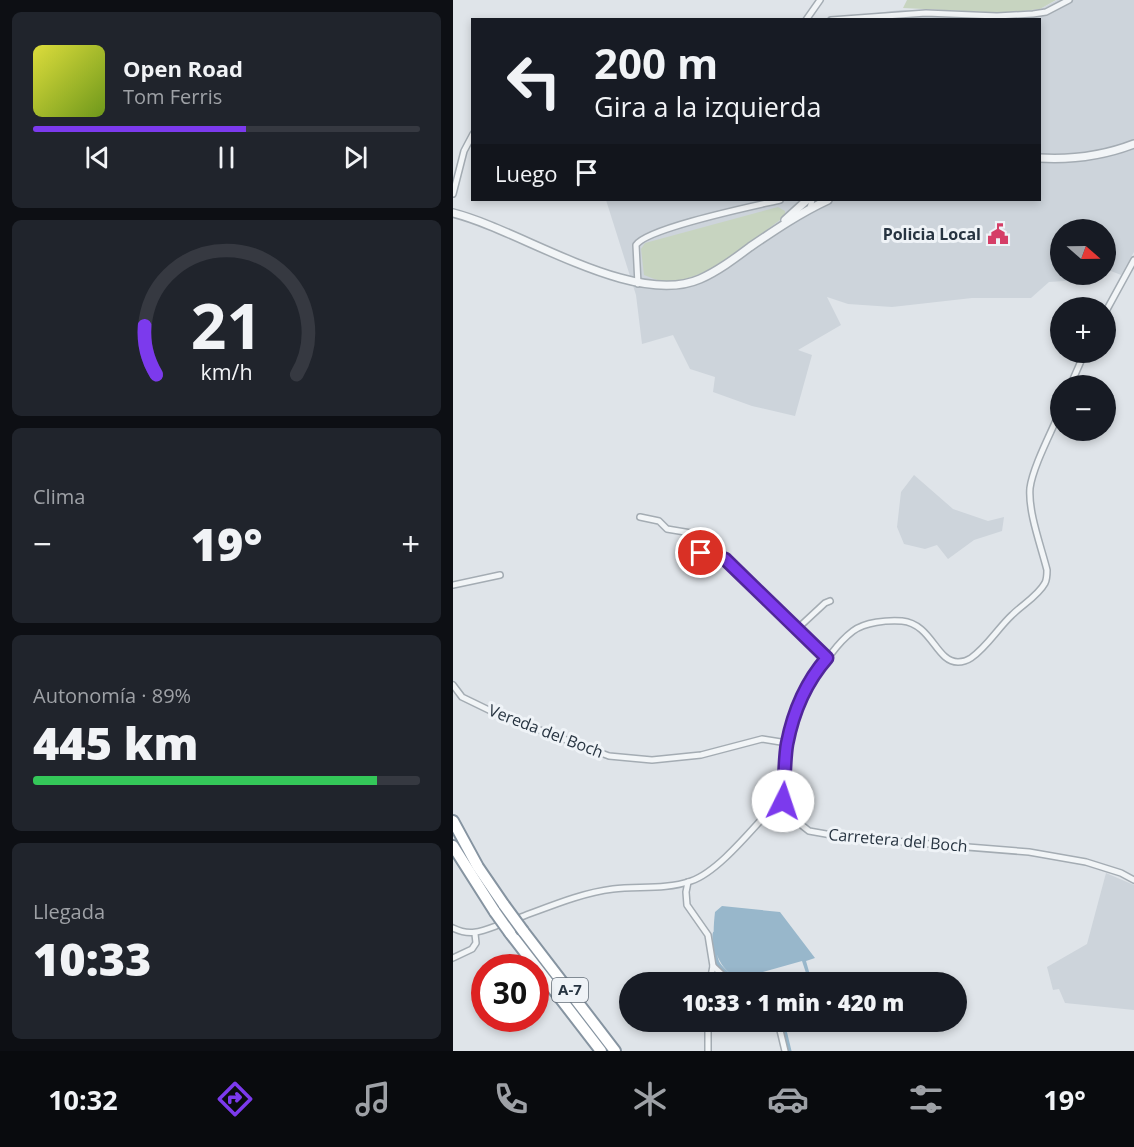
<!DOCTYPE html>
<html lang="es">
<head>
<meta charset="utf-8">
<style>
  body { margin:0; font-family:"Open Sans",sans-serif; background:#20242c; color:#f1f3f6; height:100vh; display:flex; flex-direction:column; font-size:22px; white-space:nowrap }
  * { box-sizing:border-box; margin:0 }
  p { font-size:20px; color:#9ea1a6 }
  .icon { flex:none; width:33px; height:33px; fill:none; stroke:currentColor; stroke-width:2; stroke-linecap:round; stroke-linejoin:round }
  .map { position:relative; flex:1; overflow:hidden }
  .details { display:flex; flex-direction:column; gap:12px; padding:12px; background:#0d0f14; width:453px }
  .details>* { flex:none }
  .guide { position:absolute; left:18px; top:18px; width:570px; height:183px; border-radius:0px; box-shadow:0 3px 9px #0003; background:#171b24; color:#f1f3f6; overflow:hidden }
  .needle { width:39px; rotate:110deg }
  .fabs { position:absolute; left:597px; top:219px; display:grid; gap:12px }
  .fabs a { display:grid; place-items:center; width:66px; height:66px; border-radius:50%; background:#171b24; box-shadow:0 3px 9px #0003; font-size:30px }
  .speed { position:absolute; left:18px; top:954px; display:flex; gap:12px; font-size:30px; font-weight:700; text-align:center }
  .speed>* { display:grid; place-content:center; width:78px; height:78px; border-radius:50%; background:#171b24; box-shadow:0 3px 9px #0003; line-height:1 }
  .speed .limit { border:9px solid #d22; background:#fff; color:#111 }
  .pin { position:absolute; display:grid; place-items:center; width:51px; height:51px; color:#fff; margin:-26px; border:3px solid #fff; border-radius:50%; box-shadow:0 2px 6px #0007 }
  .me { position:absolute; width:66px; margin:-33px; rotate:4deg; stroke-linejoin:round; filter:drop-shadow(0 0 4px #0008) }
  .turn { display:flex; align-items:center; gap:21px; height:126px; padding:0 24px; font-size:27px }
  .turn .icon { width:78px; height:78px; stroke-width:2.5 }
  .turn b { display:block; font-size:42px; line-height:51px }
  .then { display:flex; align-items:center; height:57px; padding:0 24px; background:#0003; gap:12px; font-size:22px }
  .big { font-size:45px; font-weight:800; line-height:1.1 }
  .details .tile { flex:1; display:flex; flex-direction:column; justify-content:center; gap:9px; min-width:0; padding:0 21px; border-radius:9px; background:#20242c }
  .details .dial { align-items:center; gap:0 }
  .dial svg { height:156px; overflow:visible; fill:none; stroke:#363941; stroke-width:7; stroke-linecap:round; text-anchor:middle }
  .dial text { fill:#f1f3f6; stroke:none }
  .song { display:flex; align-items:center; gap:18px }
  .cover { width:72px; height:72px; border-radius:9px; background:linear-gradient(135deg,hsl(60 70% 55%),hsl(80 70% 35%)) }
  .played { height:6px; border-radius:3px; background:linear-gradient(90deg,#7c3aed 55%,#363941 55%) }
  .keys { display:flex; justify-content:space-around; direction:ltr }
  .heat { display:flex; justify-content:space-between; align-items:center; font-size:33px; direction:ltr }
  .charge { height:9px; border-radius:4px; background:linear-gradient(90deg,#34c759 89%,#363941 0) }
  .trip { position:absolute; left:166px; top:972px; width:348px; height:60px; border-radius:30px; background:#171b24; box-shadow:0 3px 9px #0003; font-weight:800; line-height:60px; text-align:center }
  .tab-bar { display:flex; height:96px; justify-content:space-around; align-items:center; background:#090b0e; color:#9ea1a6 }
  .tab-bar .icon { width:42px; height:42px }
  .tab-bar .current { color:#7c3aed }
  .tab-bar b { font-size:27px; color:#f1f3f6 }
  main { display:flex; flex:1; min-height:0 }
  .map>svg:first-child { display:block }
  .built { fill:#cdd4db }
  .green { fill:#c7d4c0 }
  .water { fill:#98b7cb }
  .lines { fill:none; stroke-linecap:round; stroke-linejoin:round }
  .canal { stroke:#98b7cb; stroke-width:5 }
  .minor-casing { stroke:#a4acb3; stroke-width:8 }
  .tertiary-casing { stroke:#a4acb3; stroke-width:10 }
  .motorway-casing { stroke:#8694a1; stroke-width:14 }
  .minor { stroke:#f2f5f7; stroke-width:5 }
  .tertiary { stroke:#f2f5f7; stroke-width:7 }
  .motorway { stroke:#fff; stroke-width:10 }
  .motorway-bridge-casing { stroke:#8694a1; stroke-width:14; stroke-linecap:butt }
  .motorway-bridge { stroke:#fff; stroke-width:10 }
  .route-casing { stroke:#51269a; stroke-width:15 }
  .route { stroke:#7c3aed; stroke-width:10 }
  .labels { text-anchor:middle; stroke-width:6; stroke-linejoin:round; paint-order:stroke }
  .shield { fill:#eff3f7; stroke:#636d78; stroke-width:1.5 }
  .shield-label { font-size:15px; font-weight:bold; fill:#273441 }
  .poi-label { font-size:16px; font-weight:bold; fill:#273441; stroke:#eff3f7; text-anchor:end }
  .street-label { font-size:16px; fill:#273441; stroke:#eff3f7 }
</style>
</head>
<body>
<main>
<section class="details">
<div class="tile">
<div class="song"><i class="cover"></i><div><b>Open Road</b><p>Tom Ferris</p></div></div>
<div class="played"></div>
<div class="keys"><svg class="icon" aria-label="previous" viewBox="0 0 24 24"><path d="M18 5L8 12l10 7zM5 5v14"/></svg><svg class="icon" aria-label="pause" viewBox="0 0 24 24"><path d="M8 5v14M16 5v14"/></svg><svg class="icon" aria-label="next" viewBox="0 0 24 24"><path d="M6 5l10 7-10 7zM19 5v14"/></svg></div>
</div>
<div class="tile dial"><svg viewBox="0 0 100 80">
<path d="M14 69A42 42 0 1 1 86 69"/>
<path d="M14 69A42 42 0 0 1 8 44" stroke="#7c3aed"/>
<text x="50" y="56" font-size="32" font-weight="700">21</text>
<text x="50" y="72" font-size="11">km/h</text>
</svg></div>
<div class="tile"><p>Clima</p>
<div class="heat"><a>−</a><b class="big">19°</b><a>+</a></div>
</div>
<div class="tile"><p>Autonomía · 89%</p><b class="big">445 km</b><div class="charge"></div></div>
<div class="tile"><p>Llegada</p><b class="big">10:33</b></div>
</section>
<div class="map">
<svg width="681" height="1051" viewBox="0 0 681 1051">
  <rect width="100%" height="100%" fill="#dfe4e9"/>
  <g class="built">
    <path d="M604,0H681V252L668,275L653,269L652,230H608V274L632,275L626,280L596,282L578,298H519L439,307L395,304L374,297L388,325L345,350L359,355L342,416L299,406L260,392L262,377L237,369L220,335L189,344L183,295L153,200H586V20L374,19L447,10L553,13L587,9Z"/>
    <path d="M461,475L500,509L535,521L551,517L549,531L521,540L495,559L484,545L472,549L451,544L444,527L448,492Z"/>
    <path d="M653,873L681,885V1010L612,1003L606,989L600,990L594,967L634,944Z"/>
  </g>
  <g class="green">
    <path d="M454,0H603L587,9L553,13L450,8Z"/>
    <path d="M325,207L332,211V215L327,220C297,242 248,286 209,281C203,280 197,277 191,275L188,249L192,243Z"/>
  </g>
  <path class="water" d="M269,906L327,912L362,958L353,961L359,982H356L349,961L285,979C259,964 259,939 262,912Z"/>
  <g class="lines">
    <g class="canal">
      <path d="M262,934C261,963 260,964 284,982"/>
      <path d="M329,1022L336,1051"/>
    </g>
    <defs>
      <g id="minor">
        <path d="M353,20L367,0"/>
        <path d="M378,20L473,13L544,16L580,14L593,12L616,0"/>
        <path d="M0,194L11,151L20,134"/>
        <path d="M357,208L359,200"/>
        <path d="M185,284L183,245C194,228 301,206 327,200"/>
        <path d="M652,313L681,260"/>
        <path d="M617,386L632,352"/>
        <path d="M187,517L206,521L214,529L250,535L248,553L272,559L374,659"/>
        <path d="M0,585L47,575"/>
        <path d="M344,629L372,603L377,601"/>
        <path d="M0,685L9,697L44,714L156,756L199,760L248,755L309,739L334,743"/>
        <path d="M332,811C330,800 331,791 332,779C334,730 345,692 378,654C384,646 392,637 400,631C412,622 434,620 449,621C479,624 483,662 505,662C509,662 515,660 518,658C534,647 545,628 559,615C569,605 585,596 592,583C594,579 594,575 594,570C588,546 575,512 577,488C580,466 599,431 608,409"/>
        <path d="M235,882L233,892L234,905L255,935L260,966L277,982"/>
        <path d="M68,917C98,906 128,893 160,889C186,886 212,890 238,881C265,872 299,829 319,808H327L356,831L390,837L576,852L633,862L668,873L681,880"/>
        <path d="M0,928C16,936 27,932 43,926"/>
        <path d="M0,958L19,949L23,943L22,934"/>
        <path d="M257,982L260,966"/>
        <path d="M325,1022L332,1051"/>
        <path d="M255,1051V1022"/>
      </g>
      <g id="tertiary">
        <path d="M586,158C619,160 650,156 681,144"/>
        <path d="M0,213C68,230 181,308 247,279C265,271 281,259 297,247C322,230 347,213 375,200"/>
        <path d="M332,220L354,200"/>
      </g>
      <g id="motorway">
        <path d="M0,821L25,867L51,905"/>
        <path d="M0,846L42,912"/>
        <path d="M70,931L162,1051"/>
        <path d="M57,933L148,1051"/>
      </g>
    </defs>
    <use href="#minor" class="minor-casing"/>
    <use href="#tertiary" class="tertiary-casing"/>
    <use href="#motorway" class="motorway-casing"/>
    <use href="#minor" class="minor"/>
    <use href="#tertiary" class="tertiary"/>
    <use href="#motorway" class="motorway"/>
    <defs>
      <g id="motorway-bridge">
        <path d="M51,905L70,931"/>
        <path d="M42,912L57,933"/>
      </g>
    </defs>
    <use href="#motorway-bridge" class="motorway-bridge-casing"/>
    <use href="#motorway-bridge" class="motorway-bridge"/>
  </g>
  <g class="lines">
    <defs>
      <path id="route" d="M248,553L272,559L374,658C353,682 340,713 334,744C331,762 332,782 330,801"/>
    </defs>
    <use href="#route" class="route-casing"/>
    <use href="#route" class="route"/>
  </g>
  <defs>
    <symbol id="civic-bare" viewBox="-9 -9 18 18"><path d="M-.6-6.5H3V-4.5H.6V-3L4-1V1h2V6H-6V1h2V-1L-.6-3ZM-1.2 2.5V6h2.4V2.5Z" fill="#d53e67" stroke="#eff3f7" stroke-width="2.5" paint-order="stroke"/></symbol>
  </defs>
  <g fill-rule="evenodd">
    <use href="#civic-bare" x="530" y="219" width="30" height="30"/>
  </g>
  <g class="labels">
    <rect class="shield" x="99" y="978" width="36" height="24" rx="4.5"/>
    <g class="shield-label">
      <text x="117" y="995">A-7</text>
    </g>
    <g class="poi-label">
      <text x="528" y="240">Policia Local</text>
    </g>
    <g class="street-label">
      <text transform="translate(93 731) rotate(21)" y="6">Vereda del Boch</text>
      <text transform="translate(445 840) rotate(5)" y="6">Carretera del Boch</text>
    </g>
  </g>
</svg>
<div class="fabs">
<a><svg class="needle" viewBox="-14 -14 28 28"><path d="M0-13l5 13h-10z" fill="#e53935"/><path d="M0 13l5-13h-10z" fill="#9ea1a6"/></svg></a>
<a>+</a>
<a>−</a>
</div>
<div class="speed"><div class="limit">30</div></div>
<div class="pin" style="left:248px;top:553px;background:#d93025"><svg class="icon" aria-label="arrive" viewBox="0 0 24 24"><path d="M6 21V4h12l-3 4 3 4H6"/></svg></div>
<svg class="me" style="left:330px;top:801px" viewBox="-20 -20 40 40"><circle r="19" fill="#fff"/><path d="M0-13L10 11 0 6-10 11z" fill="#7c3aed"/></svg>
<div class="trip">10:33 · 1 min · 420 m</div>
<div class="guide">
<div class="turn"><svg class="icon" aria-label="left" viewBox="0 0 24 24"><path d="M17 20v-9H6M10 6l-5 5 5 5"/></svg><div><b>200 m</b>Gira a la izquierda</div></div>
<div class="then">Luego<svg class="icon" aria-label="arrive" viewBox="0 0 24 24"><path d="M6 21V4h12l-3 4 3 4H6"/></svg></div>
</div>
</div>
</main>
<nav class="tab-bar">
<b>10:32</b>
<svg class="icon current" aria-label="directions" viewBox="0 0 24 24"><path d="M12 3l9 9-9 9-9-9zM9 14v-3h6M13 9l2 2-2 2"/></svg>
<svg class="icon" aria-label="music" viewBox="0 0 24 24"><path d="M9 18V5l10-2v13"/><circle cx="6" cy="18" r="3"/><circle cx="16" cy="16" r="3"/></svg>
<svg class="icon" aria-label="phone" viewBox="0 0 24 24"><path d="M5 4h4l2 5-3 2q2 4 5 5l2-3 5 2v4C11 20 4 13 5 4z"/></svg>
<svg class="icon" aria-label="climate" viewBox="0 0 24 24"><path d="M12 3v18M4 7l16 10M4 17L20 7"/></svg>
<svg class="icon" aria-label="car" viewBox="0 0 24 24"><path d="M5 17H2v-5l4-1 3-4h7l3 4 3 1v5h-3M9 17h6M6 11h13"/><circle cx="7" cy="17" r="2"/><circle cx="17" cy="17" r="2"/></svg>
<svg class="icon" aria-label="filters" viewBox="0 0 24 24"><path d="M4 7h16M4 17h16"/><circle cx="9" cy="7" r="2"/><circle cx="15" cy="17" r="2"/></svg>
<b>19°</b>
</nav>
</body>
</html>
